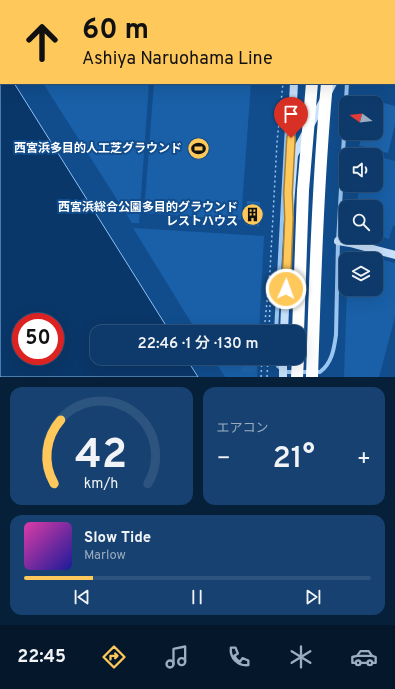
<!DOCTYPE html>
<html lang="ja">
<head>
<meta charset="utf-8">
<style>
  body { margin:0; font-family:Overpass,"Noto Sans JP",sans-serif; background:#164170; color:#f1f3f6; height:100vh; display:flex; flex-direction:column; font-size:15px; white-space:nowrap }
  * { box-sizing:border-box; margin:0 }
  p { font-size:13px; color:#9aadc1 }
  .icon { flex:none; width:22px; height:22px; fill:none; stroke:currentColor; stroke-width:2; stroke-linecap:round; stroke-linejoin:round }
  .map { position:relative; height:377px; overflow:hidden }
  .panel { display:flex; flex-direction:column; gap:10px; padding:10px; background:#07203a; flex:1 }
  .panel>* { flex:none }
  .guide { position:absolute; left:0px; top:0px; width:395px; height:84px; box-shadow:0 4px 16px #0002,0 0 0 1px #2d547e; background:#ffc85a; color:#111; overflow:hidden }
  .needle { width:26px; rotate:285deg }
  .controls { position:absolute; left:339px; top:96px; display:grid; gap:8px }
  .controls a { display:grid; place-items:center; width:44px; height:44px; border-radius:8px; background:#0d3a6a; box-shadow:0 4px 16px #0002,0 0 0 1px #2d547e; font-size:20px }
  .speed { position:absolute; left:12px; top:313px; display:flex; gap:8px; font-size:20px; font-weight:700; text-align:center }
  .speed>* { display:grid; place-content:center; width:52px; height:52px; border-radius:50%; background:#0d3a6a; box-shadow:0 4px 16px #0002,0 0 0 1px #2d547e; line-height:1 }
  .speed .limit { border:6px solid #d22; background:#fff; color:#111 }
  .pin { position:absolute; display:grid; place-items:center; width:34px; height:34px; color:#fff; margin:-41px -17px; border-radius:50% 50% 50% 0; rotate:-45deg; box-shadow:0 0 4px #0007 }
  .pin .icon { rotate:45deg }
  .me { position:absolute; width:44px; margin:-22px; rotate:2deg; stroke-linejoin:round; filter:drop-shadow(0 0 3px #0008) }
  .turn { display:flex; align-items:center; gap:14px; height:84px; padding:0 16px; font-size:18px }
  .turn .icon { width:52px; height:52px; stroke-width:2.5 }
  .turn b { display:block; font-size:28px; line-height:34px }
  .big { font-size:30px; font-weight:600; line-height:1.1 }
  .panel .card { flex:1; display:flex; flex-direction:column; justify-content:center; gap:6px; min-width:0; padding:0 14px; border-radius:12px; background:#164170 }
  .panel .dial { align-items:center; gap:0 }
  .dial svg { height:104px; overflow:visible; fill:none; stroke:#2d547e; stroke-width:7; stroke-linecap:round; text-anchor:middle }
  .dial text { fill:#f1f3f6; stroke:none }
  .song { display:flex; align-items:center; gap:12px }
  .cover { width:48px; height:48px; border-radius:6px; background:linear-gradient(135deg,hsl(320 70% 55%),hsl(240 70% 35%)) }
  .played { height:4px; border-radius:2px; background:linear-gradient(90deg,#ffc85a 20%,#2d547e 20%) }
  .keys { display:flex; justify-content:space-around; direction:ltr }
  .heat { display:flex; justify-content:space-between; align-items:center; font-size:22px; direction:ltr }
  .panel .tiles { flex:1; display:grid; gap:10px; grid-template-columns:1fr 1fr }
  .card:last-child { grid-column:span 2 }
  .trip { position:absolute; left:90px; top:325px; width:216px; height:40px; border-radius:12px; background:#0d3a6a; box-shadow:0 4px 16px #0002,0 0 0 1px #2d547e; font-weight:600; line-height:40px; text-align:center }
  .tab-bar { display:flex; height:64px; justify-content:space-around; align-items:center; background:#05172a; color:#9aadc1 }
  .tab-bar .icon { width:28px; height:28px }
  .tab-bar .on { color:#ffc85a }
  .tab-bar b { font-size:18px; color:#f1f3f6 }
  .map>svg:first-child { display:block }
  .green { fill:#1960a8 }
  .water { fill:#0a3769; stroke:#8bc1f5; fill-rule:evenodd }
  .building { fill:#1e65ad }
  .lines { fill:none; stroke-linecap:round; stroke-linejoin:round }
  .path { stroke:#9ac6f2; stroke-width:1.5; stroke-dasharray:2 3; stroke-linecap:butt }
  .street { stroke:#9ac6f2; stroke-width:4 }
  .secondary { stroke:#c8e1fc; stroke-width:8 }
  .highway { stroke:#fff; stroke-width:12 }
  .secondary-bridge { stroke:#c8e1fc; stroke-width:8 }
  .highway-bridge { stroke:#fff; stroke-width:12 }
  .route-casing { stroke:#a6823a; stroke-width:10 }
  .route { stroke:#ffc85a; stroke-width:7 }
  .labels { text-anchor:middle; stroke-width:4; stroke-linejoin:round; paint-order:stroke }
  .poi-label { font-size:12px; font-weight:bold; fill:#fff; stroke:#114d8d; text-anchor:end }
</style>
</head>
<body>
<div class="map">
<svg width="395" height="377" viewBox="0 0 395 377">
  <rect width="100%" height="100%" fill="#114d8d"/>
  <g class="green">
    <path d="M111,0H227L230,1H115Z"/>
    <path d="M43,83H149L139,223H132Z"/>
    <path d="M154,83H251L241,220L144,213Z"/>
    <path d="M376,156L395,161V226H393L389,239L376,235V207H357L358,195L362,185H376Z"/>
    <path d="M133,228L264,236L259,332H197Z"/>
    <path d="M353,253L395,263V317L379,377H344L347,289H376V259H348V257Z"/>
    <path d="M213,358H258L257,377H225Z"/>
  </g>
  <path class="water" d="M0,61L1,83H14L170,332H97V358H186L198,377H0ZM21,322H55V356H21Z"/>
  <g class="building">
    <path d="M366,100L371,102L372,100L395,106V125L388,153L380,151V153L365,149V147L359,146L363,133H376V103H366Z"/>
    <path d="M247,201L260,202L259,226L246,225Z"/>
    <path d="M255,363L256,371L242,373L241,365Z"/>
  </g>
  <g class="lines">
    <g class="path">
      <path d="M344,268L345,255"/>
      <path d="M264,332L270,271L277,142L283,83"/>
      <path d="M269,332L271,278L270,276"/>
      <path d="M261,377L262,358"/>
      <path d="M267,377L268,358"/>
    </g>
    <g class="street">
      <path d="M276,332L287,126L289,115"/>
      <path d="M275,358L278,366L287,372H320C332,363 334,349 336,335L338,241L347,83"/>
    </g>
    <g class="secondary">
      <path d="M305,1V0"/>
      <path d="M354,1V0"/>
      <path d="M394,25H395"/>
      <path d="M394,36H395"/>
      <path d="M290,161L294,83"/>
      <path d="M338,241L350,243L395,255"/>
      <path d="M284,332L289,218L294,155L333,83"/>
    </g>
    <g class="highway">
      <path d="M321,1V0"/>
      <path d="M337,1V0"/>
    </g>
    <path class="secondary-bridge" d="M283,377V358"/>
    <g class="highway-bridge">
      <path d="M298,332L303,190L312,83"/>
      <path d="M297,377L298,358"/>
      <path d="M312,377C315,279 318,181 327,83"/>
    </g>
  </g>
  <g class="lines">
    <defs>
      <path id="route" d="M286,289L289,218L288,193L291,138"/>
    </defs>
    <use href="#route" class="route-casing"/>
    <use href="#route" class="route"/>
  </g>
  <defs>
    <symbol id="stadium-disc" viewBox="-11 -11 22 22"><circle r="9.5" fill="#ffc85a" stroke="#114d8d"/><path d="M0-5a6.5 5 0 1 0 0 10a6.5 5 0 1 0 0-10ZM-3.5-1.8h7v3.6h-7Z" fill="#111"/></symbol>
    <symbol id="building-disc" viewBox="-11 -11 22 22"><circle r="9.5" fill="#ffc85a" stroke="#114d8d"/><path d="M-4-6H4V6H1V3H-1V6H-4ZM-2.5-4.3h1.7v1.8h-1.7ZM.8-4.3h1.7v1.8H.8ZM-2.5-1h1.7V.8h-1.7ZM.8-1h1.7V.8H.8Z" fill="#111"/></symbol>
  </defs>
  <g fill-rule="evenodd">
    <use href="#stadium-disc" x="186" y="136" width="25" height="25"/>
    <use href="#building-disc" x="240" y="202" width="25" height="25"/>
  </g>
  <g class="labels">
    <g class="poi-label">
      <text x="182" y="152">西宮浜多目的人工芝グラウンド</text>
      <text x="238" y="211">西宮浜総合公園多目的グラウンド<tspan x="238" dy="14">レストハウス</tspan></text>
    </g>
  </g>
</svg>
<div class="controls">
<a><svg class="needle" viewBox="-14 -14 28 28"><path d="M0-13l5 13h-10z" fill="#e53935"/><path d="M0 13l5-13h-10z" fill="#9aadc1"/></svg></a>
<a><svg class="icon" aria-label="sound" viewBox="0 0 24 24"><path d="M4 9h4l5-4v14l-5-4H4zM17 9q2 3 0 6"/></svg></a>
<a><svg class="icon" aria-label="search" viewBox="0 0 24 24"><circle cx="10" cy="10" r="6"/><path d="M15 15l6 6"/></svg></a>
<a><svg class="icon" aria-label="layers" viewBox="0 0 24 24"><path d="M12 4l9 5-9 5-9-5zM3 14l9 5 9-5"/></svg></a>
</div>
<div class="speed"><div class="limit">50</div></div>
<div class="pin" style="left:291px;top:138px;background:#d93025"><svg class="icon" aria-label="arrive" viewBox="0 0 24 24"><path d="M6 21V4h12l-3 4 3 4H6"/></svg></div>
<svg class="me" style="left:286px;top:289px" viewBox="-20 -20 40 40"><circle r="17" fill="#ffc85a" stroke="#fff" stroke-width="3"/><path d="M0-11L8 9 0 5-8 9z" fill="#fff"/></svg>
<div class="trip">22:46 · 1 分 · 130 m</div>
<div class="guide">
<div class="turn"><svg class="icon" aria-label="ahead" viewBox="0 0 24 24"><path d="M12 20V5M6 11l6-6 6 6"/></svg><div><b>60 m</b>Ashiya Naruohama Line</div></div>
</div>
</div>
<section class="panel">
<div class="tiles">
<div class="card dial"><svg viewBox="0 0 100 80">
<path d="M14 69A42 42 0 1 1 86 69"/>
<path d="M14 69A42 42 0 0 1 19 20" stroke="#ffc85a"/>
<text x="50" y="56" font-size="32" font-weight="700">42</text>
<text x="50" y="72" font-size="11">km/h</text>
</svg></div>
<div class="card"><p>エアコン</p>
<div class="heat"><a>−</a><b class="big">21°</b><a>+</a></div>
</div>
<div class="card">
<div class="song"><i class="cover"></i><div><b>Slow Tide</b><p>Marlow</p></div></div>
<div class="played"></div>
<div class="keys"><svg class="icon" aria-label="previous" viewBox="0 0 24 24"><path d="M18 5L8 12l10 7zM5 5v14"/></svg><svg class="icon" aria-label="pause" viewBox="0 0 24 24"><path d="M8 5v14M16 5v14"/></svg><svg class="icon" aria-label="next" viewBox="0 0 24 24"><path d="M6 5l10 7-10 7zM19 5v14"/></svg></div>
</div>
</div>
</section>
<nav class="tab-bar">
<b>22:45</b>
<svg class="icon on" aria-label="directions" viewBox="0 0 24 24"><path d="M12 3l9 9-9 9-9-9zM9 14v-3h6M13 9l2 2-2 2"/></svg>
<svg class="icon" aria-label="music" viewBox="0 0 24 24"><path d="M9 18V5l10-2v13"/><circle cx="6" cy="18" r="3"/><circle cx="16" cy="16" r="3"/></svg>
<svg class="icon" aria-label="phone" viewBox="0 0 24 24"><path d="M5 4h4l2 5-3 2q2 4 5 5l2-3 5 2v4C11 20 4 13 5 4z"/></svg>
<svg class="icon" aria-label="climate" viewBox="0 0 24 24"><path d="M12 3v18M4 7l16 10M4 17L20 7"/></svg>
<svg class="icon" aria-label="car" viewBox="0 0 24 24"><path d="M5 17H2v-5l4-1 3-4h7l3 4 3 1v5h-3M9 17h6M6 11h13"/><circle cx="7" cy="17" r="2"/><circle cx="17" cy="17" r="2"/></svg>
</nav>
</body>
</html>
